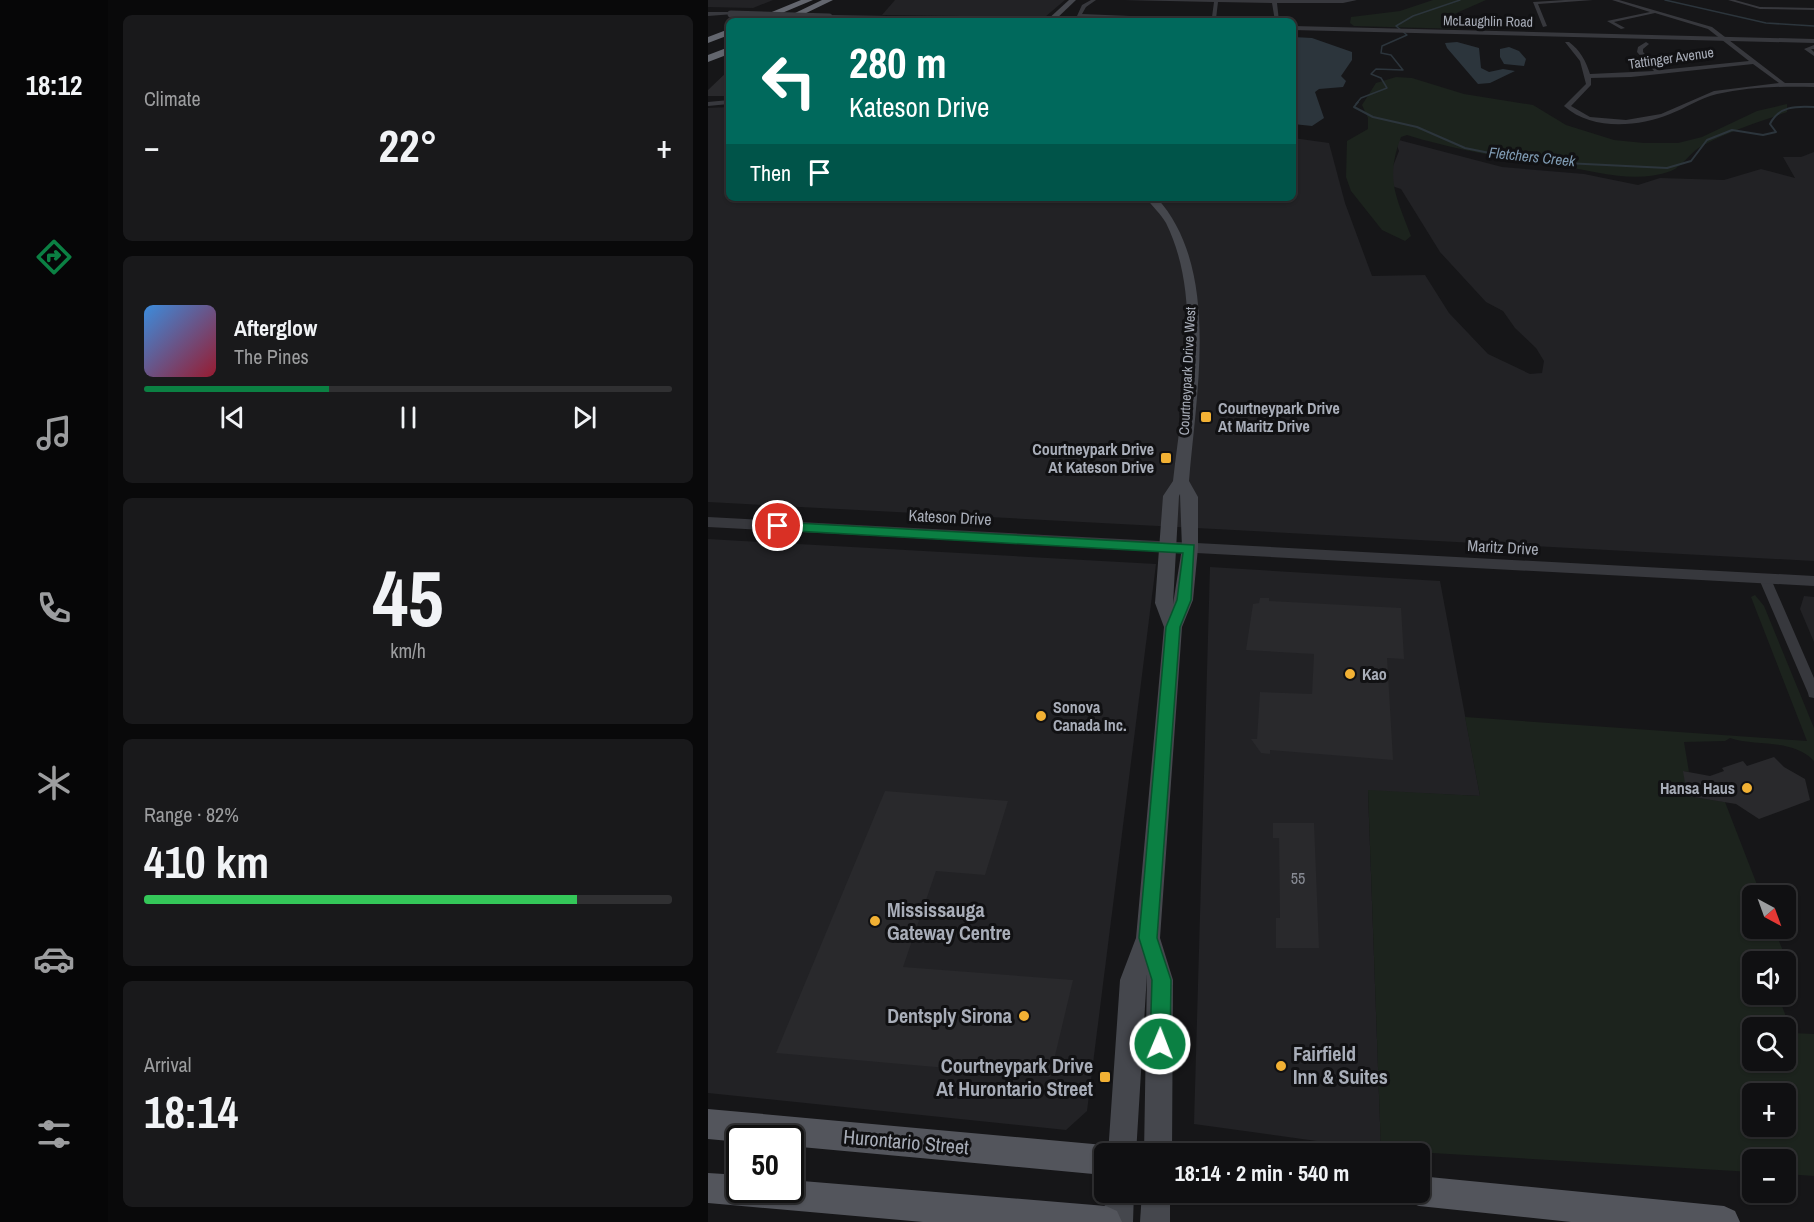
<!DOCTYPE html>
<html lang="en">
<head>
<meta charset="utf-8">
<style>
  body { margin:0; font-family:"Archivo Narrow",sans-serif; background:#19191b; color:#f1f3f6; height:100vh; display:flex; flex-direction:column; font-size:22px; white-space:nowrap }
  * { box-sizing:border-box; margin:0 }
  p { font-size:20px; color:#9c9d9f }
  .icon { flex:none; width:33px; height:33px; fill:none; stroke:currentColor; stroke-width:2; stroke-linecap:round; stroke-linejoin:round }
  .map { position:relative; flex:1; overflow:hidden }
  .details { display:flex; flex-direction:column; gap:15px; padding:15px; background:#09090a; width:600px }
  .details>* { flex:none }
  .banner { position:absolute; left:18px; top:18px; width:570px; height:183px; border-radius:9px; box-shadow:0 2px 4px #0004,0 0 0 2px #303032; background:#00695c; color:#fff; overflow:hidden }
  .needle { width:39px; rotate:139deg }
  .fabs { position:absolute; left:1034px; top:885px; display:grid; gap:12px }
  .fabs a { display:grid; place-items:center; width:54px; height:54px; border-radius:9px; background:#101012; box-shadow:0 2px 4px #0004,0 0 0 2px #303032; font-size:30px }
  .speed { position:absolute; left:18px; top:1125px; display:flex; gap:12px; font-size:30px; font-weight:700; text-align:center }
  .speed>* { display:grid; place-content:center; width:78px; height:78px; border-radius:50%; background:#101012; box-shadow:0 2px 4px #0004,0 0 0 2px #303032; line-height:1 }
  .speed .limit { border:3px solid #111; border-radius:9px; background:#fff; color:#111 }
  .pin { position:absolute; display:grid; place-items:center; width:51px; height:51px; color:#fff; margin:-26px; border:3px solid #fff; border-radius:50%; box-shadow:0 2px 6px #0007 }
  .me { position:absolute; width:66px; margin:-33px; rotate:1deg; stroke-linejoin:round; filter:drop-shadow(0 0 4px #0008) }
  .turn { display:flex; align-items:center; gap:21px; height:126px; padding:0 24px; font-size:27px }
  .turn .icon { width:78px; height:78px; stroke-width:2.5 }
  .turn b { display:block; font-size:42px; line-height:51px }
  .then { display:flex; align-items:center; height:57px; padding:0 24px; background:#0003; gap:12px; font-size:22px }
  .big { font-size:45px; font-weight:700; line-height:1.1 }
  .details .card { flex:1; display:flex; flex-direction:column; justify-content:center; gap:9px; min-width:0; padding:0 21px; border-radius:9px; background:#19191b }
  .details .dial { align-items:center; gap:0 }
  .dial b { font-size:78px; line-height:1 }
  .song { display:flex; align-items:center; gap:18px }
  .cover { width:72px; height:72px; border-radius:9px; background:linear-gradient(135deg,hsl(210 70% 55%),hsl(350 70% 35%)) }
  .played { height:6px; border-radius:3px; background:linear-gradient(90deg,#0b8043 35%,#303032 35%) }
  .keys { display:flex; justify-content:space-around; direction:ltr }
  .heat { display:flex; justify-content:space-between; align-items:center; font-size:33px; direction:ltr }
  .charge { height:9px; border-radius:4px; background:linear-gradient(90deg,#34c759 82%,#303032 0) }
  .trip { position:absolute; left:386px; top:1143px; width:336px; height:60px; border-radius:9px; background:#101012; box-shadow:0 2px 4px #0004,0 0 0 2px #303032; font-weight:700; line-height:60px; text-align:center }
  main { display:flex; flex:1; min-height:0 }
  .dock { display:flex; flex-direction:column; width:108px; justify-content:space-around; align-items:center; background:#060607; color:#9c9d9f }
  .dock .icon { width:42px; height:42px }
  .dock .on { color:#0b8043 }
  .dock b { font-size:27px; color:#f1f3f6 }
  .map>svg:first-child { display:block }
  .built { fill:#222225 }
  .green { fill:#1c231d; fill-rule:evenodd }
  .water { fill:#2c353c }
  .lines { fill:none; stroke-linecap:round; stroke-linejoin:round }
  .stream-far1 { stroke:#2c353c; stroke-width:1.5 }
  .stream { stroke:#2c353c; stroke-width:2 }
  .building { fill:#29292c }
  .minor { fill:#37383d; fill-rule:evenodd }
  .tertiary { fill:#37383d; fill-rule:evenodd }
  .secondary { fill:#45474d; fill-rule:evenodd }
  .primary { fill:#53555c; fill-rule:evenodd }
  .motorway { fill:#63666e; fill-rule:evenodd }
  .tertiary-bridge { stroke:#37383d; stroke-width:7 }
  .route { fill:#0b8043; stroke:#07532c; stroke-width:1.5 }
  .poi-dot { fill:#f2b134; stroke:#111113; stroke-width:2 }
  .labels { text-anchor:middle; stroke-width:6; stroke-linejoin:round; paint-order:stroke }
  .far-street-label { font-size:14px; fill:#a8adb8; stroke:#111113 }
  .far-water-label { font-size:15px; font-style:italic; fill:#7f9bb3; stroke:#111113 }
  .poi-label { font-size:16px; font-weight:bold; fill:#a8adb8; stroke:#111113; text-anchor:start }
  .street-label { font-size:16px; fill:#a8adb8; stroke:#111113 }
  .near-number-label { font-size:16px; fill:#888b94 }
  .near-poi-label { font-size:20px; font-weight:bold; fill:#a8adb8; stroke:#111113; text-anchor:start }
  .near-street-label { font-size:20px; fill:#a8adb8; stroke:#111113 }
</style>
</head>
<body>
<main>
<nav class="dock">
<b>18:12</b>
<svg class="icon on" aria-label="directions" viewBox="0 0 24 24"><path d="M12 3l9 9-9 9-9-9zM9 14v-3h6M13 9l2 2-2 2"/></svg>
<svg class="icon" aria-label="music" viewBox="0 0 24 24"><path d="M9 18V5l10-2v13"/><circle cx="6" cy="18" r="3"/><circle cx="16" cy="16" r="3"/></svg>
<svg class="icon" aria-label="phone" viewBox="0 0 24 24"><path d="M5 4h4l2 5-3 2q2 4 5 5l2-3 5 2v4C11 20 4 13 5 4z"/></svg>
<svg class="icon" aria-label="climate" viewBox="0 0 24 24"><path d="M12 3v18M4 7l16 10M4 17L20 7"/></svg>
<svg class="icon" aria-label="car" viewBox="0 0 24 24"><path d="M5 17H2v-5l4-1 3-4h7l3 4 3 1v5h-3M9 17h6M6 11h13"/><circle cx="7" cy="17" r="2"/><circle cx="17" cy="17" r="2"/></svg>
<svg class="icon" aria-label="filters" viewBox="0 0 24 24"><path d="M4 7h16M4 17h16"/><circle cx="9" cy="7" r="2"/><circle cx="15" cy="17" r="2"/></svg>
</nav>
<section class="details">
<div class="card"><p>Climate</p>
<div class="heat"><a>−</a><b class="big">22°</b><a>+</a></div>
</div>
<div class="card">
<div class="song"><i class="cover"></i><div><b>Afterglow</b><p>The Pines</p></div></div>
<div class="played"></div>
<div class="keys"><svg class="icon" aria-label="previous" viewBox="0 0 24 24"><path d="M18 5L8 12l10 7zM5 5v14"/></svg><svg class="icon" aria-label="pause" viewBox="0 0 24 24"><path d="M8 5v14M16 5v14"/></svg><svg class="icon" aria-label="next" viewBox="0 0 24 24"><path d="M6 5l10 7-10 7zM19 5v14"/></svg></div>
</div>
<div class="card dial"><b>45</b><p>km/h</p></div>
<div class="card"><p>Range · 82%</p><b class="big">410 km</b><div class="charge"></div></div>
<div class="card"><p>Arrival</p><b class="big">18:14</b></div>
</section>
<div class="map">
<svg width="1106" height="1222" viewBox="0 0 1106 1222">
  <rect width="100%" height="100%" fill="#161618"/>
  <g class="built">
    <path d="M0,0H65L45,8L0,7Z"/>
    <path d="M187,0H357L337,17L174,15Z"/>
    <path d="M21,107V198H585V138L621,143L637,203L664,276L717,275L741,313L780,354L822,374L834,373L836,361L828,348L807,328L795,311L778,302L732,252L693,189L678,184L691,151L687,139L794,167L876,174L930,185L952,178L1016,180L1053,169L1087,178L1075,157H1093L1106,152V561L0,502V108Z"/>
    <path d="M0,539L448,564L379,1111L358,1130L0,1093Z"/>
    <path d="M502,567L732,581L772,796L660,791L673,1150L486,1124Z"/>
    <path d="M1096,596L1106,597V642L1092,609Z"/>
  </g>
  <g class="green">
    <path d="M725,0H778L744,15L752,29L646,26L642,23L643,17L692,11Z"/>
    <path d="M688,77L704,78L756,94L825,105L858,125L906,140L936,143H970L994,137L1049,111L1079,104V112C1051,122 1021,131 994,146C982,152 975,166 963,171C927,184 891,172 855,166C802,159 751,151 699,135L693,137C677,179 688,196 703,236L697,241L674,230L643,191L638,177L639,141L660,129V118L654,105L668,83Z"/>
    <path d="M1047,595L1056,606L1106,728V761C1084,738 1049,747 1022,738L1017,741L976,742L981,772L976,771L979,796L1017,802L1053,895L1044,896V928L1066,929L1085,975H1077V962H1044V994L1070,995L1084,1033L1106,1034V1176L1077,1174V1160H1044V1172L673,1150L660,790L772,796L757,717L1099,741L1043,597ZM1044,1028H1077V1060H1044ZM1044,1094H1077V1126H1044Z"/>
  </g>
  <g class="water">
    <path d="M585,37L604,38L644,52V60L633,76L638,81L635,87L611,89L607,92L616,118L604,126L585,124Z"/>
    <path d="M749,42L771,48L773,68L781,72L795,69L807,71L782,83L770,84L739,48L737,43Z"/>
    <path d="M801,47L811,51L818,59L816,66L796,64L792,57V49Z"/>
  </g>
  <g class="lines">
    <g class="stream-far1">
      <path d="M957,0L1058,23L1106,26"/>
      <path d="M648,104L653,98L679,88L673,78L663,74L668,69L695,70L683,55L673,53L674,46L699,35L688,26L705,16L752,0"/>
    </g>
    <path class="stream" d="M650,102L646,107L665,117L709,127L757,148L806,158L857,163L959,168L983,161L999,140L1024,130L1055,135L1068,132L1062,124C1071,106 1088,106 1106,107"/>
  </g>
  <g class="building">
    <path d="M21,70V96H0V90Z"/>
    <path d="M552,598H561V601L693,608L696,659L679,658L685,760L562,750V754L553,753L543,739H549L552,692L604,694L606,654L538,650L545,604L551,603Z"/>
    <path d="M1066,757L1076,767L1097,779L1102,800L1051,819L1028,804L979,796L975,771L1002,776L1016,771L1014,768L1035,761L1039,766Z"/>
    <path d="M177,791L300,801L277,875L228,871L195,967L365,980L342,1077L68,1053Z"/>
    <path d="M565,823H606L611,948H568V918H572L571,838H565Z"/>
  </g>
  <g class="lines">
    <g class="minor">
      <path d="M383,0H388L378,7L374,14L494,19L504,17L506,2L416,0H649L635,3H569L571,21H567L564,3L510,2L508,19L497,21L369,16L374,5Z"/>
      <path d="M857,0H885L830,4L839,26L835,27L825,2Z"/>
      <path d="M904,0H911L1004,27L1077,83H1106V87C1074,86 1041,87 1009,94C992,98 978,108 962,114C930,127 884,131 856,106L878,84L872,61L857,42H861C872,50 878,61 882,74L946,71L929,52L930,47L938,42L941,44L935,49V52L952,70L1041,61L1000,29L947,13L906,22L917,28L913,29L899,21L942,12ZM1045,64L1071,83L1006,91L953,114L918,120L882,117L863,106L883,85V78L923,77Z"/>
      <path d="M1020,0H1027L1052,7L1106,8V10L1052,9Z"/>
      <path d="M1106,45V49H1103L1106,52V56L1096,49Z"/>
      <path d="M21,100V104L0,106V102Z"/>
      <path d="M1057,575L1063,579L1106,678V698L1101,697L1100,693L1051,579Z"/>
    </g>
    <g class="tertiary">
      <path d="M0,12H23L26,14L0,16Z"/>
      <path d="M121,15L347,19L350,21L119,18Z"/>
      <path d="M585,26L1106,39V43L585,30Z"/>
      <path d="M0,517L1106,576V586L0,527Z"/>
    </g>
    <g class="secondary">
      <path d="M361,0H368L346,21H338Z"/>
      <path d="M438,198H449C513,269 488,393 481,481L490,497V548L485,600L474,627L452,938L465,980L464,1154H436L439,974L428,1154H400L412,980L428,938L456,627L447,603L455,496L465,481C474,399 496,300 458,223C453,214 444,206 438,198ZM472,494L474,548L465,604L471,496Z"/>
      <path d="M398,1192H426L425,1222H395Z"/>
      <path d="M434,1192H462V1222H432Z"/>
    </g>
    <g class="primary">
      <path d="M0,1109L396,1145L407,1149L408,1154H396V1175L82,1146V1138H32V1142L0,1139Z"/>
      <path d="M0,1173L32,1175V1190H82V1180L398,1206L409,1211L414,1222H215L0,1203Z"/>
      <path d="M711,1176L1016,1206L1027,1211L1032,1222H863L711,1206L700,1202L696,1192H711Z"/>
    </g>
    <g class="motorway">
      <path d="M93,0H105L55,21H42Z"/>
      <path d="M114,0H125L92,16L85,14Z"/>
      <path d="M21,29V35L0,43V37Z"/>
      <path d="M21,47V54L0,62V55Z"/>
    </g>
    <path class="tertiary-bridge" d="M23,14L121,17"/>
  </g>
  <path class="route" d="M70,522L486,545L483,600L472,627L449,938L463,980L462,1044L459,1051L452,1054L445,1051L442,1044L444,980L431,938L458,627L469,600L475,553L70,530L64,526Z"/>
  <g class="poi-dot">
    <rect x="492" y="411" width="12" height="12" rx="3"/>
    <rect x="452" y="452" width="12" height="12" rx="3"/>
    <circle cx="642" cy="674" r="6"/>
    <circle cx="333" cy="716" r="6"/>
    <circle cx="1039" cy="788" r="6"/>
    <circle cx="167" cy="921" r="6"/>
    <circle cx="316" cy="1016" r="6"/>
    <circle cx="573" cy="1066" r="6"/>
    <rect x="391" y="1071" width="12" height="12" rx="3"/>
  </g>
  <g class="labels">
    <g class="far-street-label">
      <text transform="translate(780 21) rotate(1)" y="5">McLaughlin Road</text>
      <text transform="translate(963 58) rotate(-8)" y="5">Tattinger Avenue</text>
      <text transform="translate(479 371) rotate(-87)" y="5">Courtneypark Drive West</text>
    </g>
    <g class="far-water-label">
      <text transform="translate(824 157) rotate(6)" y="5">Fletchers Creek</text>
    </g>
    <g class="poi-label">
      <text x="510" y="414">Courtneypark Drive<tspan x="510" dy="18">At Maritz Drive</tspan></text>
      <text x="446" y="455" text-anchor="end">Courtneypark Drive<tspan x="446" dy="18">At Kateson Drive</tspan></text>
      <text x="654" y="680">Kao</text>
      <text x="345" y="713">Sonova<tspan x="345" dy="18">Canada Inc.</tspan></text>
      <text x="1027" y="794" text-anchor="end">Hansa Haus</text>
    </g>
    <g class="street-label">
      <text transform="translate(242 517) rotate(3)" y="6">Kateson Drive</text>
      <text transform="translate(795 547) rotate(3)" y="6">Maritz Drive</text>
    </g>
    <g class="near-number-label">
      <text x="590" y="884">55</text>
    </g>
    <g class="near-poi-label">
      <text x="179" y="917">Mississauga<tspan x="179" dy="23">Gateway Centre</tspan></text>
      <text x="304" y="1023" text-anchor="end">Dentsply Sirona</text>
      <text x="585" y="1061">Fairfield<tspan x="585" dy="23">Inn &amp; Suites</tspan></text>
      <text x="385" y="1073" text-anchor="end">Courtneypark Drive<tspan x="385" dy="23">At Hurontario Street</tspan></text>
    </g>
    <g class="near-street-label">
      <text transform="translate(198 1142) rotate(5)" y="7">Hurontario Street</text>
    </g>
  </g>
</svg>
<div class="fabs">
<a><svg class="needle" viewBox="-14 -14 28 28"><path d="M0-13l5 13h-10z" fill="#e53935"/><path d="M0 13l5-13h-10z" fill="#9c9d9f"/></svg></a>
<a><svg class="icon" aria-label="sound" viewBox="0 0 24 24"><path d="M4 9h4l5-4v14l-5-4H4zM17 9q2 3 0 6"/></svg></a>
<a><svg class="icon" aria-label="search" viewBox="0 0 24 24"><circle cx="10" cy="10" r="6"/><path d="M15 15l6 6"/></svg></a>
<a>+</a>
<a>−</a>
</div>
<div class="speed"><div class="limit">50</div></div>
<div class="pin" style="left:70px;top:526px;background:#d93025"><svg class="icon" aria-label="arrive" viewBox="0 0 24 24"><path d="M6 21V4h12l-3 4 3 4H6"/></svg></div>
<svg class="me" style="left:452px;top:1044px" viewBox="-20 -20 40 40"><circle r="17" fill="#0b8043" stroke="#fff" stroke-width="3"/><path d="M0-11L8 9 0 5-8 9z" fill="#fff"/></svg>
<div class="trip">18:14 · 2 min · 540 m</div>
<div class="banner">
<div class="turn"><svg class="icon" aria-label="left" viewBox="0 0 24 24"><path d="M17 20v-9H6M10 6l-5 5 5 5"/></svg><div><b>280 m</b>Kateson Drive</div></div>
<div class="then">Then<svg class="icon" aria-label="arrive" viewBox="0 0 24 24"><path d="M6 21V4h12l-3 4 3 4H6"/></svg></div>
</div>
</div>
</main>
</body>
</html>
